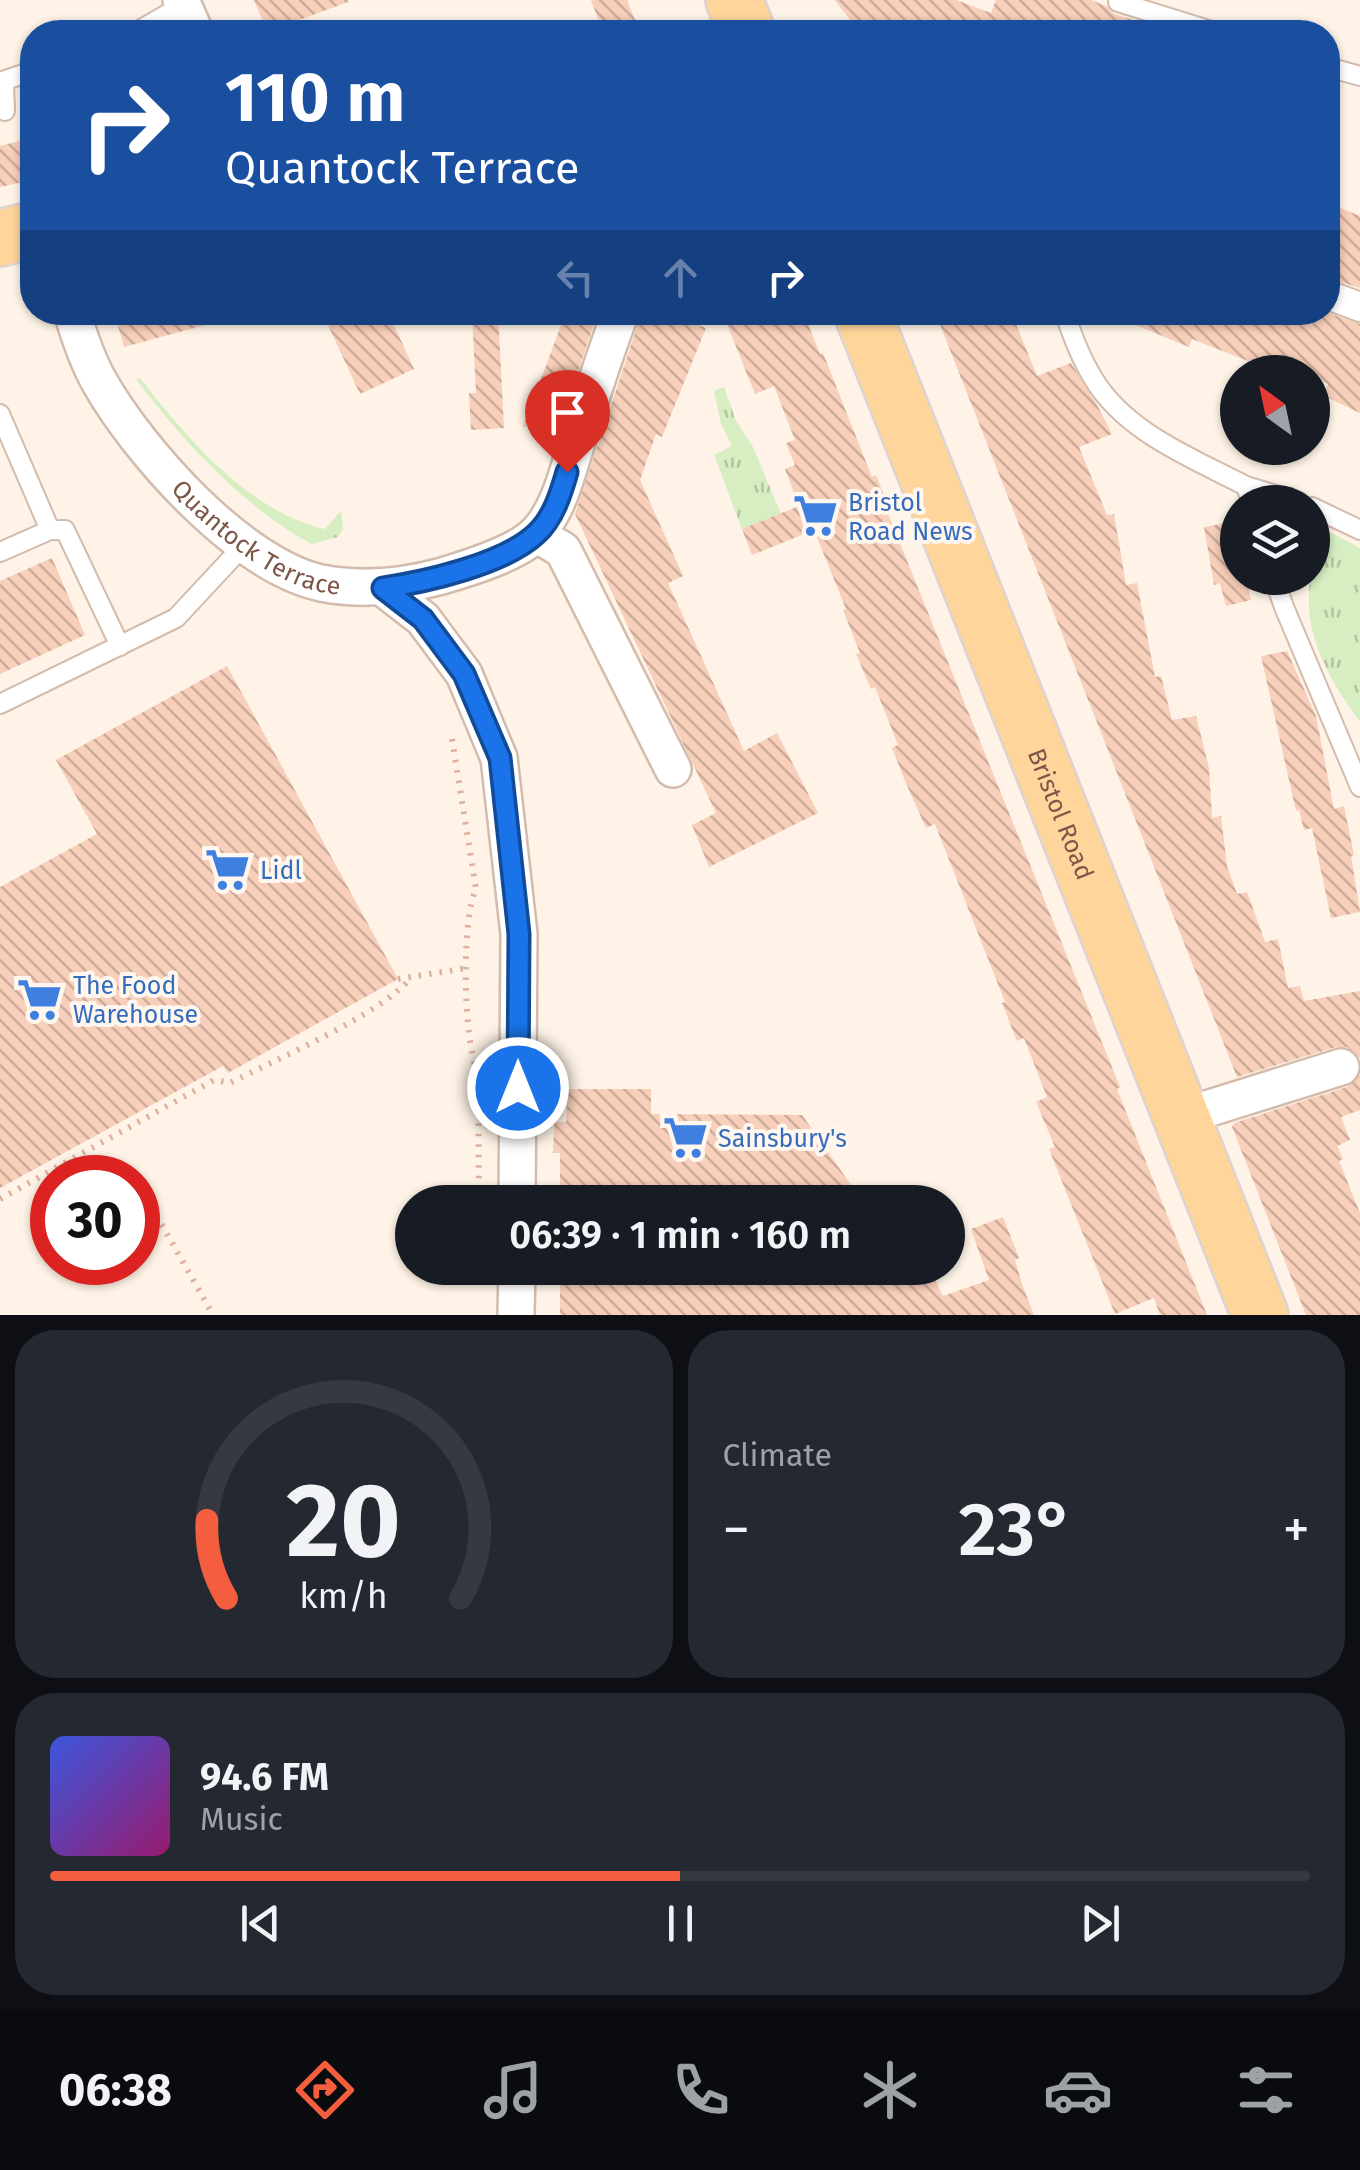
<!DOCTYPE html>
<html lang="en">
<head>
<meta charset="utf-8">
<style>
  body { margin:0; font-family:"Fira Sans",sans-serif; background:#242831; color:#f1f3f6; height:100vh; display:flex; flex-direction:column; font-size:38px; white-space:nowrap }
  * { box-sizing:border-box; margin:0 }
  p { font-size:32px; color:#9ea1a6 }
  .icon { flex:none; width:55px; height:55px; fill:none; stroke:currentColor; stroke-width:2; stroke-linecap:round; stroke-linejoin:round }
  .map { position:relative; height:1315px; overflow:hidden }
  .drawer { display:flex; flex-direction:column; gap:15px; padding:15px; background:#0d0f14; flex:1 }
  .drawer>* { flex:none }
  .guide { position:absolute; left:20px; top:20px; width:1320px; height:305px; border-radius:40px; box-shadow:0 2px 8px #0004; background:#1a4fa0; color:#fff; overflow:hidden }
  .needle { width:65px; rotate:327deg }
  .controls { position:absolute; left:1220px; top:355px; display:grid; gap:20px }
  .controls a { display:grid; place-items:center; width:110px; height:110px; border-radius:50%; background:#171b24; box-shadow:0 2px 8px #0004; font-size:50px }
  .speed { position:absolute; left:30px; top:1155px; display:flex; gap:20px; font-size:50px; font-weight:700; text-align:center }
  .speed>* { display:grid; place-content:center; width:130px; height:130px; border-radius:50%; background:#171b24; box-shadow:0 2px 8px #0004; line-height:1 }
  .speed .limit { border:15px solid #d22; background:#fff; color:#111 }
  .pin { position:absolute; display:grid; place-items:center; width:85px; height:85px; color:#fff; margin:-102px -42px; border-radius:50% 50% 50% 0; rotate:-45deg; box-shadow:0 0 10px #0007 }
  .pin .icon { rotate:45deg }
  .me { position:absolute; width:110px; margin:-55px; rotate:0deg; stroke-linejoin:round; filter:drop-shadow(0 0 8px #0008) }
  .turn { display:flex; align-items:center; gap:35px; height:210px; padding:0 40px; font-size:45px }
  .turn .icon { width:130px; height:130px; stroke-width:2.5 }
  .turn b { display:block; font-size:70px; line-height:85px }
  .lanes { display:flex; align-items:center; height:95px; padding:0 40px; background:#0003; justify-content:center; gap:50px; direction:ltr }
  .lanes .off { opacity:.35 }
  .big { font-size:75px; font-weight:600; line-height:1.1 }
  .drawer .widget { flex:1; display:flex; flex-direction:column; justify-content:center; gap:15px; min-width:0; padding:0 35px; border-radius:40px; background:#242831 }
  .drawer .dial { align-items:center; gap:0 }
  .dial svg { height:260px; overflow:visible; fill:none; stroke:#363941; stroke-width:7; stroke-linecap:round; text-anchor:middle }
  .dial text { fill:#f1f3f6; stroke:none }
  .song { display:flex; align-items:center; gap:30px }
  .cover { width:120px; height:120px; border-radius:15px; background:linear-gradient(135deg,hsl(230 70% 55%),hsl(320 70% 35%)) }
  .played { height:10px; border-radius:5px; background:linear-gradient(90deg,#f45e3f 50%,#363941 50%) }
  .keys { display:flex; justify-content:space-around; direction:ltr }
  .heat { display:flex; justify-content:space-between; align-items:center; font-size:55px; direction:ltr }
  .drawer .tiles { flex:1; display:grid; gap:15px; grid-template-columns:1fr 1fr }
  .widget:last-child { grid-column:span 2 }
  .trip { position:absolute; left:395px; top:1185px; width:570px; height:100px; border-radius:50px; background:#171b24; box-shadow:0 2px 8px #0004; font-weight:600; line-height:100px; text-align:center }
  .menu { display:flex; height:160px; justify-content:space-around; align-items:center; background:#090b0e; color:#9ea1a6 }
  .menu .icon { width:70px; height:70px }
  .menu .current { color:#f45e3f }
  .menu b { font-size:45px; color:#f1f3f6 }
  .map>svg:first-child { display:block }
  .grass { fill:url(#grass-tufts) }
  .building { fill:url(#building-back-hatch) }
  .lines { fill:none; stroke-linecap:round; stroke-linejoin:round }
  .service-casing { stroke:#d4bcad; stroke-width:22 }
  .pedestrian-casing { stroke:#d4bcad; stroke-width:32 }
  .minor-casing { stroke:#d4bcad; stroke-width:40 }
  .primary-casing { stroke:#ddd3cf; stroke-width:60 }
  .path { stroke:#dcb29d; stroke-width:6; stroke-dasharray:2.5 8; stroke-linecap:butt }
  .service { stroke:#fff; stroke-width:18 }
  .pedestrian { stroke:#fff; stroke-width:28 }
  .minor { stroke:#fff; stroke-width:35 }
  .primary { stroke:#ffd59c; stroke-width:55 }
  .route-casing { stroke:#114b97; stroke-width:25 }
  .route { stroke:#1a73e8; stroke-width:18 }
  .labels { text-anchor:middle; stroke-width:8; stroke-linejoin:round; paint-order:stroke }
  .shop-label { font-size:25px; fill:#366cbe; stroke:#fff7ee; text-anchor:start }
  .street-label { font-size:25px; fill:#7b5747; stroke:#fff7ee }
</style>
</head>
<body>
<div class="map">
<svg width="1360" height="1315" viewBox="0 0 1360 1315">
  <defs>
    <pattern id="grass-tufts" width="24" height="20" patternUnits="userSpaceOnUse" patternTransform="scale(2.5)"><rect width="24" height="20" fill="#d6eec2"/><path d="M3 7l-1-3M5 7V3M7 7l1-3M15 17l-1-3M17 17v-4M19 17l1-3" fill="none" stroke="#b3c49f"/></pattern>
    <pattern id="building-back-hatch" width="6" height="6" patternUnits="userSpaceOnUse" patternTransform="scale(2.5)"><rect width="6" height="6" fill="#f7cfba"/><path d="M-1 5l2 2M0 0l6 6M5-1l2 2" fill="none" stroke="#cdab99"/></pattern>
  </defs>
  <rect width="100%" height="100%" fill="#fef3e6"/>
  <g class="grass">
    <path d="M140,378C185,436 250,513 325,529L341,511L343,529L338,537L312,544C246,510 180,438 136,379Z"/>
    <path d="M724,387L736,421L753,447L781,514L742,529L714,455L732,446L721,424L714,391Z"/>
    <path d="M1324,529L1360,548V722C1336,689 1311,649 1309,607C1308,581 1312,561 1313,532Z"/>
  </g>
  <g class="building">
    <path d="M254,0H348V2L267,32Z"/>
    <path d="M591,0H627L636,22L603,32Z"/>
    <path d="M835,0H956L991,13L996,0H1091L1106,6L1114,14L1170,31L859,32Z"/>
    <path d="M23,140L32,180L0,187V146Z"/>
    <path d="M1336,206L1360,216V288L1328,278V209L1335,211Z"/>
    <path d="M114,312H219L220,321L124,347Z"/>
    <path d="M322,312H388L414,369L360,394Z"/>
    <path d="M498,312L504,428L471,430L469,393H476L472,314Z"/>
    <path d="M566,312H598L560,425L523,427Z"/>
    <path d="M642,312H681L680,318L706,328L662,437L656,434L640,480L683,576L668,583L744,751L777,733L818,813L709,867L692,825L716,813L575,514Z"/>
    <path d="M757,312H803L820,354L823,353L872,477L876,475L887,503L884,504L1120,1087L1117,1089L1207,1315H1160L1154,1298L1115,1314L1049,1149L1055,1147L1036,1102L1047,1097L1024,1038L1017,1041L1002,1003L1005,1002L935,824L926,828L905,781L892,748L898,745L875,687L871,689L856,654L860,653L843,610L846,609L814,530L752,555L742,529L799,506L785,469L795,465L786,443L795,440L774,386L755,394L727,324Z"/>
    <path d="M935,312H1011L1037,376L1071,363L1097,405L1112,434L1079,447L1107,515L1114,514L1126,585L1137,583L1155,677L1161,676L1172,720L1196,716L1209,768L1212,818L1221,816L1227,866L1237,894L1247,892L1265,942L1278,939L1288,988L1300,986L1304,1001L1360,991V1058L1347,1047H1336L1237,1077Z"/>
    <path d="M1104,312H1325L1360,324V413L1324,396L1328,384L1312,377V372H1276L1192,339L1189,347Z"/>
    <path d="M1232,522L1238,550V578H1246L1251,600L1226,606L1220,583L1214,585L1204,527Z"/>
    <path d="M52,558L85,635L0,674V581Z"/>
    <path d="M1287,651L1316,716L1334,809L1344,806L1354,855L1351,856L1360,912L1331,918L1312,828L1304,830L1299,810L1296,811L1261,656Z"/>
    <path d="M227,666L398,979L228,1073L223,1066L0,1188V887L97,834L56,760Z"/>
    <path d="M1360,1075V1110L1341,1117L1350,1140L1337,1146L1343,1159L1339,1161L1360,1213V1315H1306L1232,1127L1234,1123L1347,1087Z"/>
    <path d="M568,1089H651V1114L802,1115L863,1202H560V1153H553L554,1122H566Z"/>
    <path d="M1003,1217L1019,1258L1015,1260L1022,1284L1034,1315H560V1268H889V1272H931L943,1296L989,1280L971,1229Z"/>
  </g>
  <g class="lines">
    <defs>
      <g id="service">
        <path d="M1118,2L1215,32"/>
        <path d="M136,32L183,5"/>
        <path d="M1328,67L1360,76"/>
        <path d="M0,82L32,71"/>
        <path d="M4,82L5,111"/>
        <path d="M1064,312C1072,334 1080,357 1093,378C1125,432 1192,458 1246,486L1251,502"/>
        <path d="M0,414L50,530"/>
        <path d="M1246,486L1299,502"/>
        <path d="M1312,507L1360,530"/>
        <path d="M0,552L50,530H65L120,646"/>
        <path d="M1274,578L1284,607L1360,787"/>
        <path d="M0,704L176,618L244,545"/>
      </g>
      <path id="pedestrian" d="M1328,295L1360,307"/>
      <g id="minor">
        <path d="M181,0L195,32"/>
        <path id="s1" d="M72,312C79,336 88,362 100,383C140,453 240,565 321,583C362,591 402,587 442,576C469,568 519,553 538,532C560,507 567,473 577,442C591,399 604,355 621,312"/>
        <path d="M536,534L563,550L673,769"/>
        <path d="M383,588L423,619L464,674L499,758L519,934L517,1202"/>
        <path d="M1181,1117L1341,1067"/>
        <path d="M516,1315L517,1268"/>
      </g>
      <g id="primary">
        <path d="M734,0L747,32"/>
        <path d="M0,238L32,230"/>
        <path id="s2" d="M862,312L1260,1315"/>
      </g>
    </defs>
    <use href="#service" class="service-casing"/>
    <use href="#pedestrian" class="pedestrian-casing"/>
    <use href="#minor" class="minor-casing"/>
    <use href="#primary" class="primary-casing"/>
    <g class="path">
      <path d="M452,739L476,889C461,920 463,1041 478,1073L479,1202"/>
      <path d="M398,979L467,968"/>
      <path d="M141,1188L213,1315"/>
      <path d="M0,1199L214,1080L230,1083C271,1062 387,1011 410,978"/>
    </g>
    <use href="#service" class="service"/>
    <use href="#pedestrian" class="pedestrian"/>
    <use href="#minor" class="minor"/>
    <use href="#primary" class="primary"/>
  </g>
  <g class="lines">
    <defs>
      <path id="route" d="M518,1088L519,934L500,758L464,674L423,619L383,588C425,582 504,564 536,534C553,519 561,493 567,472"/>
    </defs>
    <use href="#route" class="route-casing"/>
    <use href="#route" class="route"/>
  </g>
  <defs>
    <symbol id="supermarket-bare" viewBox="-9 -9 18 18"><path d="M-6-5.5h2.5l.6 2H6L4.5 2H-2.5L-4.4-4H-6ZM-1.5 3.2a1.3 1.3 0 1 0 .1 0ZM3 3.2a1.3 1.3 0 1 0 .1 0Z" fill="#3f7fe0" stroke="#fff7ee" stroke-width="2.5" paint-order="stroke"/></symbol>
  </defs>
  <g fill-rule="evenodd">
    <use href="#supermarket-bare" x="784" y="484" width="63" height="63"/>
    <use href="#supermarket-bare" x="196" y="838" width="63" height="63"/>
    <use href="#supermarket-bare" x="8" y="968" width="63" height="63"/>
    <use href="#supermarket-bare" x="654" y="1106" width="63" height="63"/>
  </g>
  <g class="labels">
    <g class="shop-label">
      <text x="848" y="511">Bristol<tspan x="848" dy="29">Road News</tspan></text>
      <text x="260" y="879">Lidl</text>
      <text x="73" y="994">The Food<tspan x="73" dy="29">Warehouse</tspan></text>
      <text x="718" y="1147">Sainsbury's</text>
    </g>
    <g class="street-label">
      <text dy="9" stroke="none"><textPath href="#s1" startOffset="302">Quantock Terrace</textPath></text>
      <text dy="9" stroke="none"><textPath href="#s2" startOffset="540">Bristol Road</textPath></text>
    </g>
  </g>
</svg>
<div class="controls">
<a><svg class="needle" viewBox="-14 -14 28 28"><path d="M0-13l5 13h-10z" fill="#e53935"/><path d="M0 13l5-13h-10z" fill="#9ea1a6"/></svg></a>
<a><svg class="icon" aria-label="layers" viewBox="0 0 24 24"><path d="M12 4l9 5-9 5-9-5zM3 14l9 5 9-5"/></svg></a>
</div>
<div class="speed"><div class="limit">30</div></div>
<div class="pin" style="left:567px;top:472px;background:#d93025"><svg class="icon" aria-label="arrive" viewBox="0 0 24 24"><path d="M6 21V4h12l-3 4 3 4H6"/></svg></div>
<svg class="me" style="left:518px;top:1088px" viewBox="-20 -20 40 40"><circle r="17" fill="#1a73e8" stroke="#fff" stroke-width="3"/><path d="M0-11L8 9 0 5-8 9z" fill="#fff"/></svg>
<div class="trip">06:39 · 1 min · 160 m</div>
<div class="guide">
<div class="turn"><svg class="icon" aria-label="right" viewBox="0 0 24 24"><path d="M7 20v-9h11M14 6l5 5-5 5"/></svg><div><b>110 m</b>Quantock Terrace</div></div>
<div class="lanes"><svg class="icon off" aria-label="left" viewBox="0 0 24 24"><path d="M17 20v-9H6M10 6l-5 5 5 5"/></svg><svg class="icon off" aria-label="ahead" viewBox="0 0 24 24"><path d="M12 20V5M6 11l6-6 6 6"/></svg><svg class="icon" aria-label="right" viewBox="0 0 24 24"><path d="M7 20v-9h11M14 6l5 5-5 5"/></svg></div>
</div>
</div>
<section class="drawer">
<div class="tiles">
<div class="widget dial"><svg viewBox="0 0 100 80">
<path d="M14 69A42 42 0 1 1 86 69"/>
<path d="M14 69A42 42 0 0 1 8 45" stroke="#f45e3f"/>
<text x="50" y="56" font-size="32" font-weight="700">20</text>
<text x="50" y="72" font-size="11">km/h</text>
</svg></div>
<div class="widget"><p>Climate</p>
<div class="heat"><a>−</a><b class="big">23°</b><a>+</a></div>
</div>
<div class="widget">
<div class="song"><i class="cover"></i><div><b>94.6 FM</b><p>Music</p></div></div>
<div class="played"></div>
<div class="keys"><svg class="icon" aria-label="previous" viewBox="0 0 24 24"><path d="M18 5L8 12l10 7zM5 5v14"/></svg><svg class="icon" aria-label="pause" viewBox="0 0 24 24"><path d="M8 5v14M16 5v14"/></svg><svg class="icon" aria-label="next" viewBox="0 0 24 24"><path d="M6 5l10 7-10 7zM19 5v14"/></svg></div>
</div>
</div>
</section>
<nav class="menu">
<b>06:38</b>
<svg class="icon current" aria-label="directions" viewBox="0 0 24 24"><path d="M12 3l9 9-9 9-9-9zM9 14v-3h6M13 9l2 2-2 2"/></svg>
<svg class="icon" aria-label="music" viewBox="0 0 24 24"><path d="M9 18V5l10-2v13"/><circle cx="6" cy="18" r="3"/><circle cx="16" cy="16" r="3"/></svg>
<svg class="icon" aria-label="phone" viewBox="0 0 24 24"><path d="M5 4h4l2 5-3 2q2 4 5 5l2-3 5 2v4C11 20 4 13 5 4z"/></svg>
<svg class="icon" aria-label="climate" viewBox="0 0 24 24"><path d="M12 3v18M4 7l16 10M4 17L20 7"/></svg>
<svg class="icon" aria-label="car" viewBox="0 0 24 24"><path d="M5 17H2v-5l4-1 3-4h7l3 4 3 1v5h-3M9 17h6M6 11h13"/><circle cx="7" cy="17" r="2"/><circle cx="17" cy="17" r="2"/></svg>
<svg class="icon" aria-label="filters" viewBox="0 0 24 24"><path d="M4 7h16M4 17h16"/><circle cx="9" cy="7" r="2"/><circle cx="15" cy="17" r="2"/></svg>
</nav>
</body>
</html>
